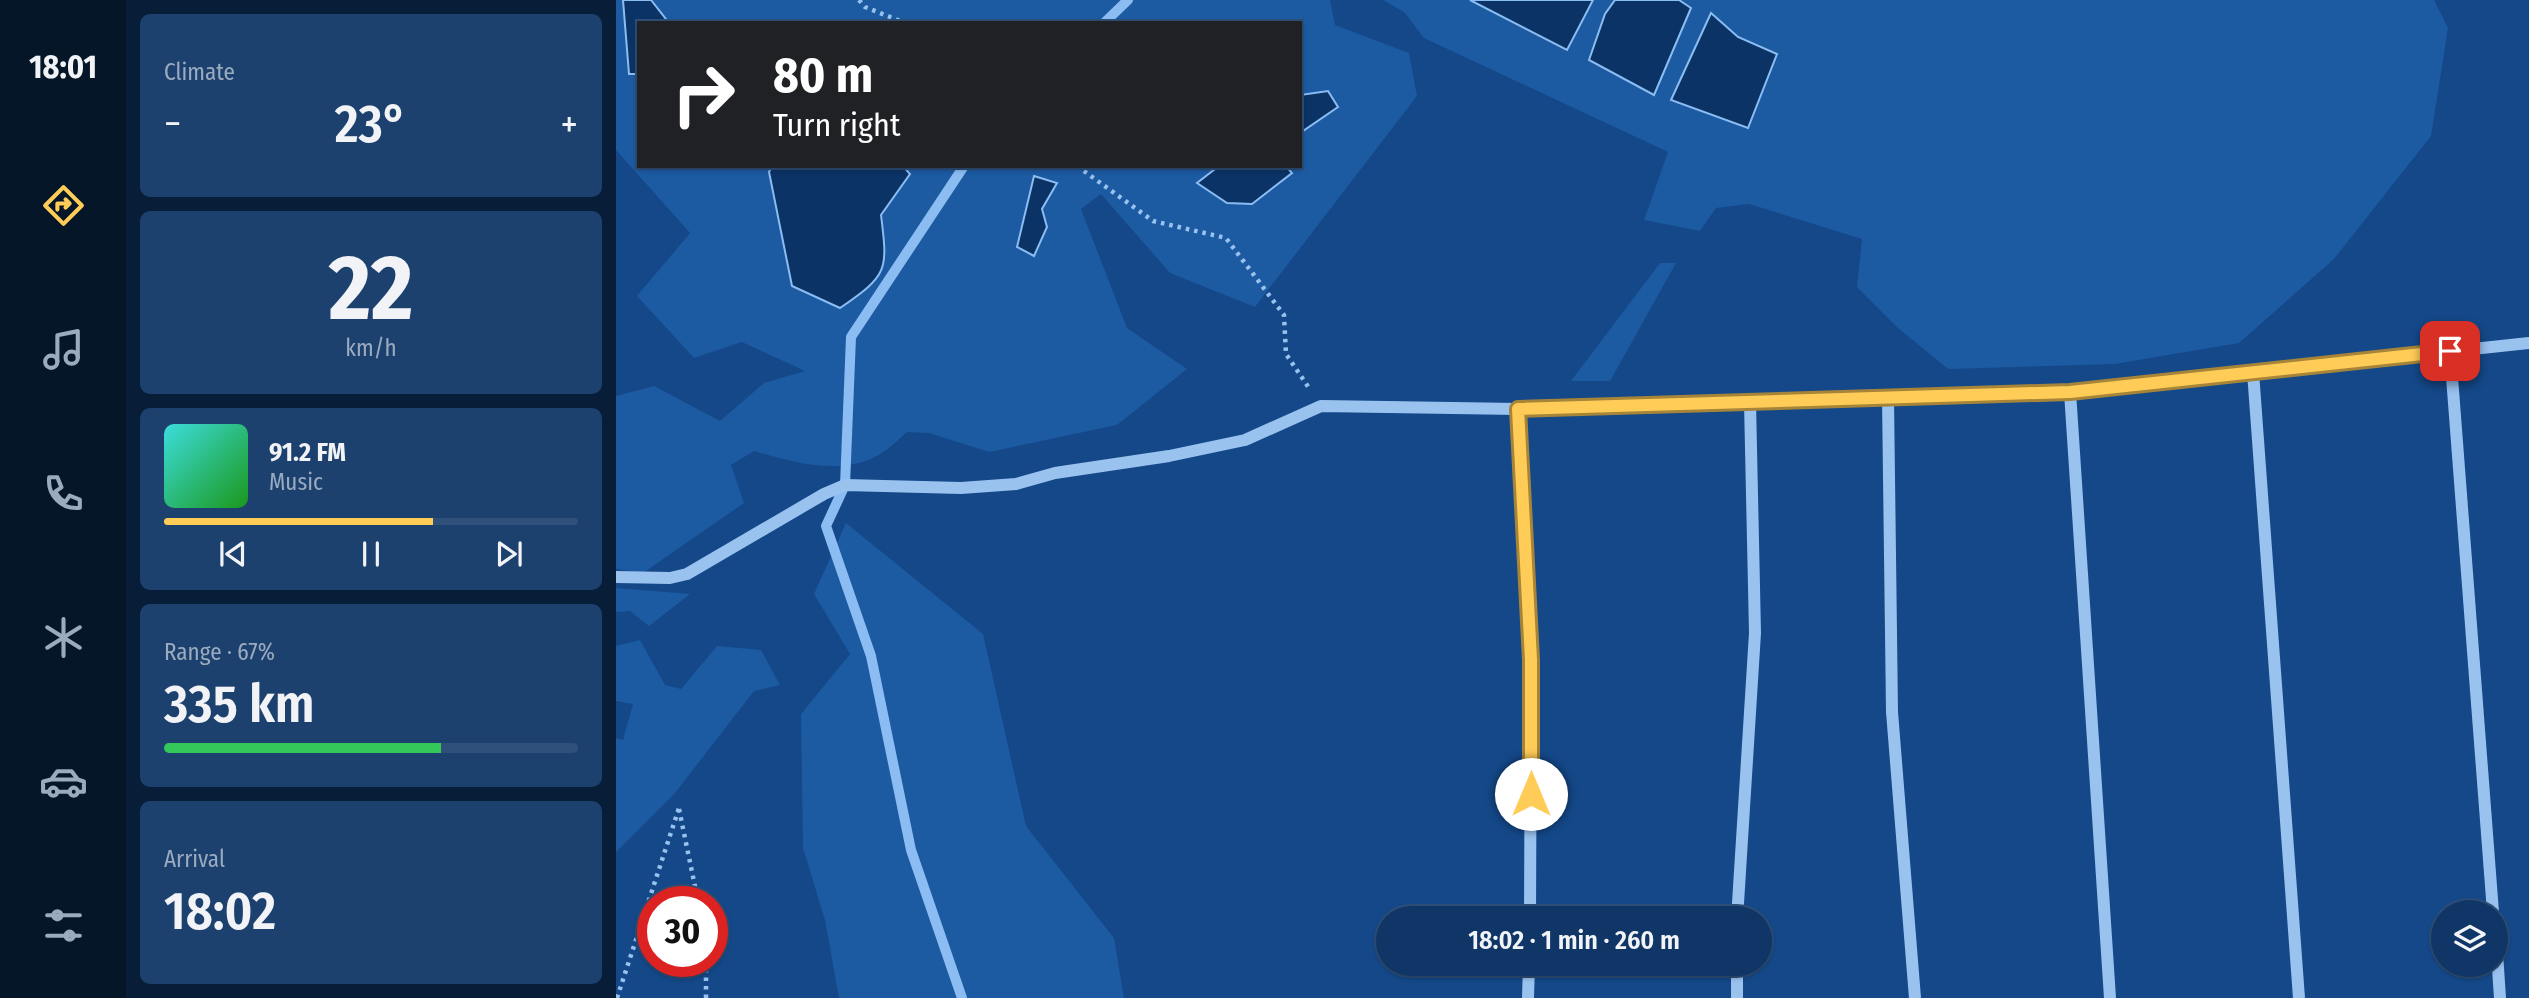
<!DOCTYPE html>
<html lang="en">
<head>
<meta charset="utf-8">
<style>
  body { margin:0; font-family:"Fira Sans Condensed",sans-serif; background:#1d416f; color:#f1f3f6; height:100vh; display:flex; flex-direction:column; font-size:26px; white-space:nowrap }
  * { box-sizing:border-box; margin:0 }
  p { font-size:23px; color:#9babbf }
  .icon { flex:none; width:38px; height:38px; fill:none; stroke:currentColor; stroke-width:2; stroke-linecap:round; stroke-linejoin:round }
  .map { position:relative; flex:1; overflow:hidden }
  .side { display:flex; flex-direction:column; gap:14px; padding:14px; background:#081e38; width:490px }
  .side>* { flex:none }
  .top-card { position:absolute; left:21px; top:21px; width:665px; height:147px; border-radius:0px; box-shadow:0 2px 5px #0004,0 0 0 2px #2f507a; background:#202124; color:#fff; overflow:hidden }
  .controls { position:absolute; left:1815px; top:900px; display:grid; gap:14px }
  .controls a { display:grid; place-items:center; width:77px; height:77px; border-radius:50%; background:#0f3666; box-shadow:0 2px 5px #0004,0 0 0 2px #2f507a; font-size:35px }
  .speed { position:absolute; left:21px; top:886px; display:flex; gap:14px; font-size:35px; font-weight:700; text-align:center }
  .speed>* { display:grid; place-content:center; width:91px; height:91px; border-radius:50%; background:#0f3666; box-shadow:0 2px 5px #0004,0 0 0 2px #2f507a; line-height:1 }
  .speed .limit { border:10px solid #d22; background:#fff; color:#111 }
  .pin { position:absolute; display:grid; place-items:center; width:60px; height:60px; color:#fff; margin:-30px; border-radius:14px; box-shadow:0 4px 10px #0006 }
  .me { position:absolute; width:77px; margin:-38px; rotate:0deg; stroke-linejoin:round; filter:drop-shadow(0 0 5px #0008) }
  .turn { display:flex; align-items:center; gap:24px; height:147px; padding:0 21px; font-size:32px }
  .turn .icon { width:91px; height:91px; stroke-width:2.5 }
  .turn b { display:block; font-size:49px; line-height:60px }
  .big { font-size:52px; font-weight:600; line-height:1.1 }
  .side .tile { flex:1; display:flex; flex-direction:column; justify-content:center; gap:10px; min-width:0; padding:0 24px; border-radius:10px; background:#1d416f }
  .side .dial { align-items:center; gap:0 }
  .dial b { font-size:91px; line-height:1 }
  .song { display:flex; align-items:center; gap:21px }
  .cover { width:84px; height:84px; border-radius:10px; background:linear-gradient(135deg,hsl(180 70% 55%),hsl(120 70% 35%)) }
  .played { height:7px; border-radius:4px; background:linear-gradient(90deg,#ffcc58 65%,#2f507a 65%) }
  .keys { display:flex; justify-content:space-around; direction:ltr }
  .heat { display:flex; justify-content:space-between; align-items:center; font-size:38px; direction:ltr }
  .charge { height:10px; border-radius:5px; background:linear-gradient(90deg,#34c759 67%,#2f507a 0) }
  .trip { position:absolute; left:760px; top:906px; width:396px; height:70px; border-radius:35px; background:#0f3666; box-shadow:0 2px 5px #0004,0 0 0 2px #2f507a; font-weight:600; line-height:70px; text-align:center }
  main { display:flex; flex:1; min-height:0 }
  .tabs { display:flex; flex-direction:column; width:126px; justify-content:space-around; align-items:center; background:#061629; color:#9babbf }
  .tabs .icon { width:49px; height:49px }
  .tabs .active { color:#ffcc58 }
  .tabs b { font-size:32px; color:#f1f3f6 }
  .map>svg:first-child { display:block }
  .green { fill:#1c5aa2; fill-rule:evenodd }
  .water { fill:#0c3365; stroke:#8bbdf3; stroke-width:2 }
  .lines { fill:none; stroke-linecap:round; stroke-linejoin:round }
  .stream { stroke:#8bbdf3; stroke-width:10 }
  .path { stroke:#99c2ef; stroke-width:4.5; stroke-dasharray:3.5 5; stroke-linecap:butt }
  .minor { stroke:#99c2ef; stroke-width:12 }
  .route-casing { stroke:#a68539; stroke-width:18 }
  .route { stroke:#ffcc58; stroke-width:12 }
</style>
</head>
<body>
<main>
<nav class="tabs">
<b>18:01</b>
<svg class="icon active" aria-label="directions" viewBox="0 0 24 24"><path d="M12 3l9 9-9 9-9-9zM9 14v-3h6M13 9l2 2-2 2"/></svg>
<svg class="icon" aria-label="music" viewBox="0 0 24 24"><path d="M9 18V5l10-2v13"/><circle cx="6" cy="18" r="3"/><circle cx="16" cy="16" r="3"/></svg>
<svg class="icon" aria-label="phone" viewBox="0 0 24 24"><path d="M5 4h4l2 5-3 2q2 4 5 5l2-3 5 2v4C11 20 4 13 5 4z"/></svg>
<svg class="icon" aria-label="climate" viewBox="0 0 24 24"><path d="M12 3v18M4 7l16 10M4 17L20 7"/></svg>
<svg class="icon" aria-label="car" viewBox="0 0 24 24"><path d="M5 17H2v-5l4-1 3-4h7l3 4 3 1v5h-3M9 17h6M6 11h13"/><circle cx="7" cy="17" r="2"/><circle cx="17" cy="17" r="2"/></svg>
<svg class="icon" aria-label="filters" viewBox="0 0 24 24"><path d="M4 7h16M4 17h16"/><circle cx="9" cy="7" r="2"/><circle cx="15" cy="17" r="2"/></svg>
</nav>
<section class="side">
<div class="tile"><p>Climate</p>
<div class="heat"><a>−</a><b class="big">23°</b><a>+</a></div>
</div>
<div class="tile dial"><b>22</b><p>km/h</p></div>
<div class="tile">
<div class="song"><i class="cover"></i><div><b>91.2 FM</b><p>Music</p></div></div>
<div class="played"></div>
<div class="keys"><svg class="icon" aria-label="previous" viewBox="0 0 24 24"><path d="M18 5L8 12l10 7zM5 5v14"/></svg><svg class="icon" aria-label="pause" viewBox="0 0 24 24"><path d="M8 5v14M16 5v14"/></svg><svg class="icon" aria-label="next" viewBox="0 0 24 24"><path d="M6 5l10 7-10 7zM19 5v14"/></svg></div>
</div>
<div class="tile"><p>Range · 67%</p><b class="big">335 km</b><div class="charge"></div></div>
<div class="tile"><p>Arrival</p><b class="big">18:02</b></div>
</section>
<div class="map">
<svg width="1913" height="998" viewBox="0 0 1913 998">
  <rect width="100%" height="100%" fill="#144888"/>
  <g class="green">
    <path d="M0,0H714L719,25L793,53L801,96L639,307L554,273L485,194L465,209L511,328L571,369L501,425L373,452L313,433L291,432C282,440 272,450 261,456C223,476 176,462 138,451L115,465L128,503L27,573L0,569V396L38,386L104,421L148,383L189,371L126,342L78,358L21,296L74,233L0,150ZM23,23H684V166H23Z"/>
    <path d="M767,0H1818L1832,28L1815,136L1718,259L1623,343L1499,364L1332,369L1282,328L1241,287L1246,239L1133,204L1100,208L1084,231L1028,220L1052,152L808,38L788,12Z"/>
    <path d="M1044,263H1060L994,381H955Z"/>
    <path d="M230,523L367,634L410,826L498,938L508,998H223L209,920L187,848L185,714L234,654L198,594Z"/>
    <path d="M0,588L74,594L33,626L14,611L0,612Z"/>
    <path d="M24,640L49,685L65,689L101,646L145,650L164,685L138,691L59,793L0,852V738L7,740L17,704L0,701V646Z"/>
  </g>
  <g class="water">
    <path d="M7,0H35L53,23H23V74H13Z"/>
    <path d="M854,0H977L951,50Z"/>
    <path d="M999,0H1063L1075,8L1038,95L973,60L989,14Z"/>
    <path d="M1095,13L1122,37L1161,54L1132,128L1055,100Z"/>
    <path d="M712,91L722,107L684,133V95Z"/>
    <path d="M156,166H287L294,174L265,215C272,271 272,275 224,308L176,286L153,172Z"/>
    <path d="M603,166H670L676,173L636,204L611,203L581,183Z"/>
    <path d="M418,176L441,183L426,209L431,227L418,256L401,247Z"/>
  </g>
  <g class="lines">
    <g class="stream">
      <path d="M488,23L512,0"/>
      <path d="M346,998L295,850L255,656L210,526L229,485L235,337L348,166"/>
    </g>
    <g class="path">
      <path d="M243,0L249,7L289,23"/>
      <path d="M461,166L537,221L610,238L668,315L670,354L693,388"/>
      <path d="M63,809L82,901"/>
      <path d="M1,998L63,808"/>
      <path d="M90,998V961"/>
    </g>
    <g class="minor">
      <path d="M1834,351L1877,912"/>
      <path d="M1637,372L1683,998"/>
      <path d="M1454,392L1494,998"/>
      <path d="M1272,398L1276,712L1299,998"/>
      <path d="M902,409L915,660L914,919"/>
      <path d="M0,577L54,578L71,574L208,494L229,485L345,488L400,484L439,473L553,456L629,440L705,406L902,409L1454,392L1913,343"/>
      <path d="M1121,919L1139,633L1134,402"/>
      <path d="M1880,938L1884,998"/>
      <path d="M1121,964V998"/>
      <path d="M912,998L913,964"/>
    </g>
  </g>
  <g class="lines">
    <defs>
      <path id="route" d="M915,794V660L902,409L1454,392L1834,351"/>
    </defs>
    <use href="#route" class="route-casing"/>
    <use href="#route" class="route"/>
  </g>
</svg>
<div class="controls">
<a><svg class="icon" aria-label="layers" viewBox="0 0 24 24"><path d="M12 4l9 5-9 5-9-5zM3 14l9 5 9-5"/></svg></a>
</div>
<div class="speed"><div class="limit">30</div></div>
<div class="pin" style="left:1834px;top:351px;background:#d93025"><svg class="icon" aria-label="arrive" viewBox="0 0 24 24"><path d="M6 21V4h12l-3 4 3 4H6"/></svg></div>
<svg class="me" style="left:915px;top:794px" viewBox="-20 -20 40 40"><circle r="19" fill="#fff"/><path d="M0-13L10 11 0 6-10 11z" fill="#ffcc58"/></svg>
<div class="trip">18:02 · 1 min · 260 m</div>
<div class="top-card">
<div class="turn"><svg class="icon" aria-label="right" viewBox="0 0 24 24"><path d="M7 20v-9h11M14 6l5 5-5 5"/></svg><div><b>80 m</b>Turn right</div></div>
</div>
</div>
</main>
</body>
</html>
